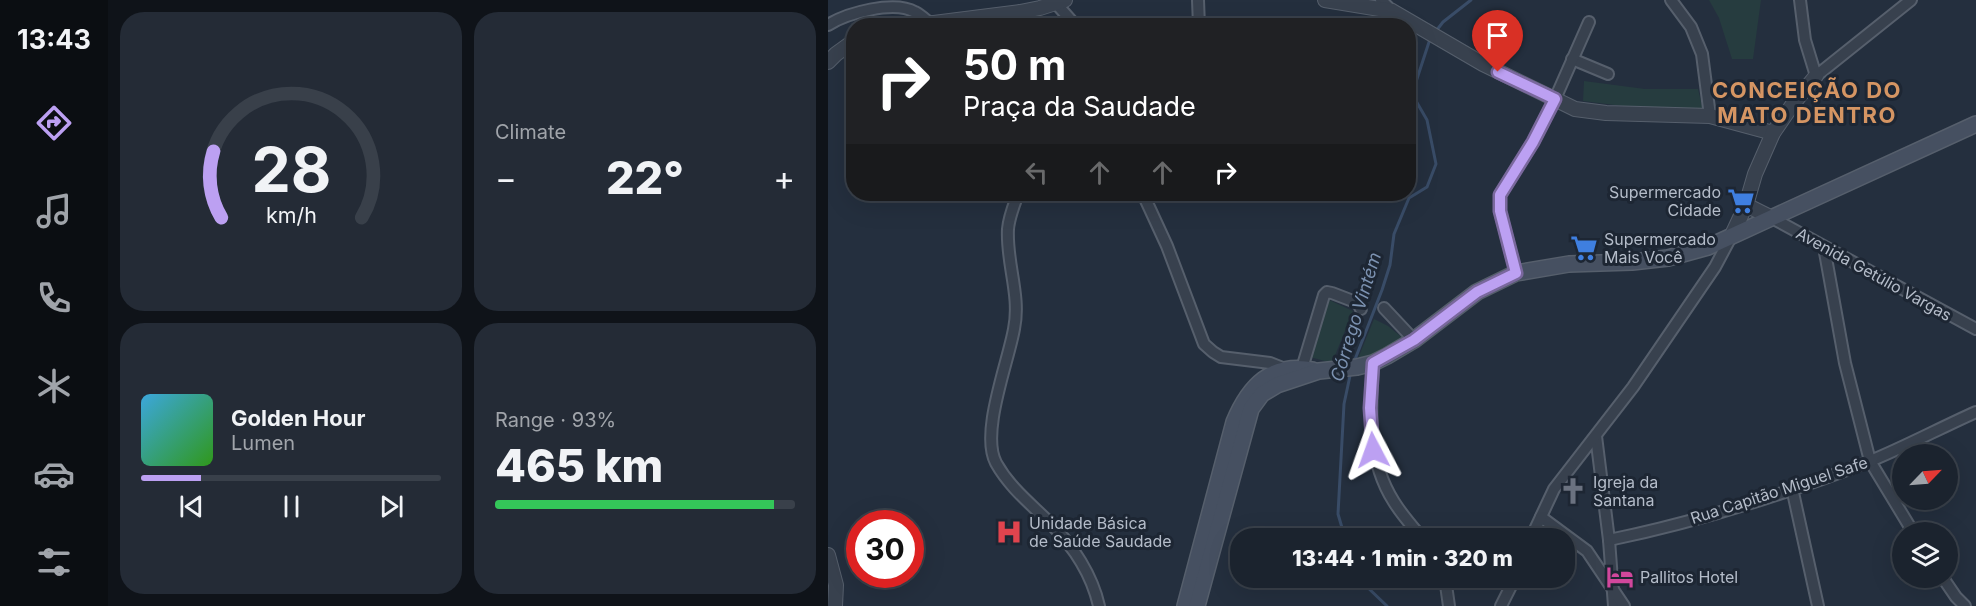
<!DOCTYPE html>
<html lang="en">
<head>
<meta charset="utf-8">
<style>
  body { margin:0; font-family:Inter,sans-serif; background:#242b36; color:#f1f3f6; height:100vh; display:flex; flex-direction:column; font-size:22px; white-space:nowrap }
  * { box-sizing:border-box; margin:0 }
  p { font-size:20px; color:#a0a4aa }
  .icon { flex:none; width:33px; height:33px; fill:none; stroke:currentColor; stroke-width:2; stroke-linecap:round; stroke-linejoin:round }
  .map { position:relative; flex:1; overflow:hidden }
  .drawer { display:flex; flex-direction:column; gap:12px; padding:12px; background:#0f1319; width:720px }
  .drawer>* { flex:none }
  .guide { position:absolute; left:18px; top:18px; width:570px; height:183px; border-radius:24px; box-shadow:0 6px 24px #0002,0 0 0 2px #39404a; background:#202124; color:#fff; overflow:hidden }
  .needle { width:39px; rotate:65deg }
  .fabs { position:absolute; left:1064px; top:444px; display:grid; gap:12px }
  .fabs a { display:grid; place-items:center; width:66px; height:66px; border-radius:50%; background:#1b232e; box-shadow:0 6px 24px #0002,0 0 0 2px #39404a; font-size:30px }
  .speed { position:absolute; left:18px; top:510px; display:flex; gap:12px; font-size:30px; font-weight:700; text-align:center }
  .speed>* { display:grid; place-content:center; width:78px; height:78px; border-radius:50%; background:#1b232e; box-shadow:0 6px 24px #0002,0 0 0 2px #39404a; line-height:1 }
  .speed .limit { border:9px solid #d22; background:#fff; color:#111 }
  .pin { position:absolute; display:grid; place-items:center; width:51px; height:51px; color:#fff; margin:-62px -26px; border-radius:50% 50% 50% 0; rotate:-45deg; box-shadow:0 0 6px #0007 }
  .pin .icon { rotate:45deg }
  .me { position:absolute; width:66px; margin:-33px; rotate:356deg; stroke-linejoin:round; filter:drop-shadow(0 0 4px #0008) }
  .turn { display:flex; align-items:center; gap:21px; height:126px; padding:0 18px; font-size:27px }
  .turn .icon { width:78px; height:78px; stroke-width:2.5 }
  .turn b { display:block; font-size:42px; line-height:51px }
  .lanes { display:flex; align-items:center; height:57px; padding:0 18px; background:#0003; justify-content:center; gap:30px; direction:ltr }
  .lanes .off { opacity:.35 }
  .big { font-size:45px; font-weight:800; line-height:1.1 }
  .drawer .tile { flex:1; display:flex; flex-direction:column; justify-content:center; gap:9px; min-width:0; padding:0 21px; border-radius:24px; background:#242b36 }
  .drawer .dial { align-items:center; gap:0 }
  .dial svg { height:156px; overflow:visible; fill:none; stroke:#39404a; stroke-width:7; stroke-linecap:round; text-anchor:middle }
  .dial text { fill:#f1f3f6; stroke:none }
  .song { display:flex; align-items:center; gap:18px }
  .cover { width:72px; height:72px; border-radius:9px; background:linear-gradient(135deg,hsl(200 70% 55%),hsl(110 70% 35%)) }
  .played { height:6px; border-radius:3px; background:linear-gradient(90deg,#bca0f2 20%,#39404a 20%) }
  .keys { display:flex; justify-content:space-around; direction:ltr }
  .heat { display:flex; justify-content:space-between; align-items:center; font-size:33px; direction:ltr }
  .charge { height:9px; border-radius:4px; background:linear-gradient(90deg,#34c759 93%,#39404a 0) }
  .drawer .tiles { flex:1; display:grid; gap:12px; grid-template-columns:repeat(2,1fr) }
  .trip { position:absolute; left:402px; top:528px; width:345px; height:60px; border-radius:24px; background:#1b232e; box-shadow:0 6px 24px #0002,0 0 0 2px #39404a; font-weight:800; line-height:60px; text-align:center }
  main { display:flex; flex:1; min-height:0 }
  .tab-bar { display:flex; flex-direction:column; width:108px; justify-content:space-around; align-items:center; background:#0b0e12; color:#a0a4aa }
  .tab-bar .icon { width:42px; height:42px }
  .tab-bar .selected { color:#bca0f2 }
  .tab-bar b { font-size:27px; color:#f1f3f6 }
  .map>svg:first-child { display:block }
  .green { fill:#263c3f }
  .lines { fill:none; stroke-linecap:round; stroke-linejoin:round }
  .stream { stroke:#394c67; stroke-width:3 }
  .minor-casing { stroke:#565f6c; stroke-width:14 }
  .tertiary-casing { stroke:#565f6c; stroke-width:16 }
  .secondary-casing { stroke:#565f6c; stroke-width:18 }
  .minor { stroke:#38414e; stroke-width:10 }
  .tertiary { stroke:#38414e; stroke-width:14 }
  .secondary { stroke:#465061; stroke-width:15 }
  .route-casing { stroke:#7a689d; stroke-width:15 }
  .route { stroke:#bca0f2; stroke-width:10 }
  .labels { text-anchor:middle; stroke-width:6; stroke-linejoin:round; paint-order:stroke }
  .poi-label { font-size:16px; fill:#b4bcc9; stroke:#1d2633; text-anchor:start }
  .street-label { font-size:16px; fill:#b4bcc9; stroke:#1d2633 }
  .water-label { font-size:18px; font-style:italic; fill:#7c92b1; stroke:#1d2633 }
  .district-label { font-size:22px; font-weight:bold; letter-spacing:1.5px; fill:#d59563; stroke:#1d2633 }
</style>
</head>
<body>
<main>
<nav class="tab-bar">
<b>13:43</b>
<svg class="icon selected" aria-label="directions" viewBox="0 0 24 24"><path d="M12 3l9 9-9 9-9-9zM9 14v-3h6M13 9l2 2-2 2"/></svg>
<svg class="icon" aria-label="music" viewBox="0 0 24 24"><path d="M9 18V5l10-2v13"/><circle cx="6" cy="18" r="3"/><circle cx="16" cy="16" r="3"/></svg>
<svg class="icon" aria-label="phone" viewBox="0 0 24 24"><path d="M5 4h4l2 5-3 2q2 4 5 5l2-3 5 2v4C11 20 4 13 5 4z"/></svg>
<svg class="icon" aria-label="climate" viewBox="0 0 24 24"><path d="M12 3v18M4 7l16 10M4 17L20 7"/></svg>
<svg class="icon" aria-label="car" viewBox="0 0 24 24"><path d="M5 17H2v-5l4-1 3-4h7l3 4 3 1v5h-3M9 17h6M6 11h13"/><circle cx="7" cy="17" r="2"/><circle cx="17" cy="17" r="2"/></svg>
<svg class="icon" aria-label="filters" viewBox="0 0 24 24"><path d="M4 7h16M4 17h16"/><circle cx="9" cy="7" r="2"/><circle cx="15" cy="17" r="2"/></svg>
</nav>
<section class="drawer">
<div class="tiles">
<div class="tile dial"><svg viewBox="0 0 100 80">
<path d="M14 69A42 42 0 1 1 86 69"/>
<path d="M14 69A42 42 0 0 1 10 35" stroke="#bca0f2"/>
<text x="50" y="56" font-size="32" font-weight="700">28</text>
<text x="50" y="72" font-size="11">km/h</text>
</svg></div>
<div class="tile"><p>Climate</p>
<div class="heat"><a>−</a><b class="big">22°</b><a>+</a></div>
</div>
<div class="tile">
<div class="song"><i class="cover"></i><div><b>Golden Hour</b><p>Lumen</p></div></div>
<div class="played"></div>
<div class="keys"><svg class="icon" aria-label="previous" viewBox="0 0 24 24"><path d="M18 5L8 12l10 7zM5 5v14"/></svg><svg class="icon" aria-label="pause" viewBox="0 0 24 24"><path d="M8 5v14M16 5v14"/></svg><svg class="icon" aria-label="next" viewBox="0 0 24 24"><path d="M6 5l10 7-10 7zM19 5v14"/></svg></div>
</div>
<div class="tile"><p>Range · 93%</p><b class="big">465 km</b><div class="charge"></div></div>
</div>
</section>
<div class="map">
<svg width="1148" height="606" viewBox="0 0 1148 606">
  <rect width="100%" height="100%" fill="#242f3e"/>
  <g class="green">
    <path d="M881,0H933L925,59H904L891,18Z"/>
    <path d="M756,81L817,89H870L875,110L818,109L755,101Z"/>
    <path d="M501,300L525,311L504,363L482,357Z"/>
    <path d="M546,319L560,326L576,339L544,357L529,361Z"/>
  </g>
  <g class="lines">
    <g class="stream">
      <path d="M608,31L615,22L643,0"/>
      <path d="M526,362L554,290L562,265L566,234L581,198L599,187L608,164L599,120L584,94L602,39"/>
      <path d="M517,538L510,514L516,404L523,371"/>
      <path d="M533,578L536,584L559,606"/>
    </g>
    <defs>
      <g id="minor">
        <path d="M225,0L248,26"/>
        <path d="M370,0L371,26"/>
        <path d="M553,0L564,11"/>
        <path d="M843,0L863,27L874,54L882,116"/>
        <path d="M972,0L977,40L988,76L1083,0"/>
        <path d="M0,25C19,13 66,0 87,12C93,15 98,20 103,24"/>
        <path d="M744,59L780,74"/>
        <path d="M190,194C186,205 181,217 180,229C178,263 193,295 186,329C180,363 152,433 168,463C182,488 203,504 223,524C245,546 264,575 271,606"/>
        <path d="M315,194L339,246L376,344L385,352L393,357L442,363L457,369"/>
        <path d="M944,218L1148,329"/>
        <path d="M996,247L1017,363L1042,461L1085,532"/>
        <path d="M688,273L672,211V195L705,142L727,99L761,22"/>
        <path d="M556,308L586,340"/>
        <path d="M545,363C542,411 539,460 566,502C574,515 584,526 594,538"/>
        <path d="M472,375L496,295L499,292L504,293L530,303L533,309"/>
        <path d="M768,436L781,540L786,606"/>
        <path d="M964,488L990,606"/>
        <path d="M713,517L759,551L796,606"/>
        <path d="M703,538L726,489L805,387L887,267L904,235"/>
        <path d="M781,540C869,522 957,494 1040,462C1077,447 1112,428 1148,412"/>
        <path d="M617,578L621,606"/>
        <path d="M1115,578L1128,597L1137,606"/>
        <path d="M673,606L687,578"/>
      </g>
      <g id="tertiary">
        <path d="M497,0L564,11L655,64L747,109L778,113L882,116L945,133"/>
        <path d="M82,26L192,12L212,8L237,0"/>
        <path d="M0,62L8,54L26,41"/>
        <path d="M918,205L944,218"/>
        <path d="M904,235L918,205L927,174L945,133L965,104L988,76"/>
        <path d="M0,555L8,585L7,606"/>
      </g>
      <g id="secondary">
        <path d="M357,606L406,422C421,386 443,362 485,370"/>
        <path d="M369,606L423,409L434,394L449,385L491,371L529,367L545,363L559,356L586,340L649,292L688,273L741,264L804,262L840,258L880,247L1148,124"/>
      </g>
    </defs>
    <use href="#minor" class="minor-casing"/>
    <use href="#tertiary" class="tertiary-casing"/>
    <use href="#secondary" class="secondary-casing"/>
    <use href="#minor" class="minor"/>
    <use href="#tertiary" class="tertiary"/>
    <use href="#secondary" class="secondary"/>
  </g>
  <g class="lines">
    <defs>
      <path id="route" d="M545,450L542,408L545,363L586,340L649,292L688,273L672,211V195L705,142L727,99L670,72"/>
    </defs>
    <use href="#route" class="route-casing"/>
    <use href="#route" class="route"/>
  </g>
  <defs>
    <symbol id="supermarket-bare" viewBox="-9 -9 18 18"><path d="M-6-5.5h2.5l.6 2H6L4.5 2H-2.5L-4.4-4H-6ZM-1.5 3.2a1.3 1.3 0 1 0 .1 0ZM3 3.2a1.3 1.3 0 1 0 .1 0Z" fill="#3f7fe0" stroke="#1d2633" stroke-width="2.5" paint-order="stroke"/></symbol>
    <symbol id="church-bare" viewBox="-9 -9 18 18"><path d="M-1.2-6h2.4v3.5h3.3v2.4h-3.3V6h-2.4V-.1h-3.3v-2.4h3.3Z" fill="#6b7280" stroke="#1d2633" stroke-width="2.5" paint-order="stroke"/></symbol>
    <symbol id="hospital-bare" viewBox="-9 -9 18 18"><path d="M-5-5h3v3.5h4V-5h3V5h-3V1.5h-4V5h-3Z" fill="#e0444e" stroke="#1d2633" stroke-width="2.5" paint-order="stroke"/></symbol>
    <symbol id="hotel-bare" viewBox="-9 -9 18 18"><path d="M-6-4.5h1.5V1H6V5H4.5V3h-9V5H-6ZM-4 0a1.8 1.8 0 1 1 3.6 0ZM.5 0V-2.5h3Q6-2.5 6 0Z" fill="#d1479c" stroke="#1d2633" stroke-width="2.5" paint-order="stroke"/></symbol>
  </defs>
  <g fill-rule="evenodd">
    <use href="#supermarket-bare" x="894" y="182" width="38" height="38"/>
    <use href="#supermarket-bare" x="737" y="229" width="38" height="38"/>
    <use href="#church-bare" x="726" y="472" width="38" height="38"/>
    <use href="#hospital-bare" x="162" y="513" width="38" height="38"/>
    <use href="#hotel-bare" x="773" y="558" width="38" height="38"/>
  </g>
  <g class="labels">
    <g class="poi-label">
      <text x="893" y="198" text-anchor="end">Supermercado<tspan x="893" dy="18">Cidade</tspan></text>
      <text x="776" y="245">Supermercado<tspan x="776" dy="18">Mais Você</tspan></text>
      <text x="765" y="488">Igreja da<tspan x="765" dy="18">Santana</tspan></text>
      <text x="201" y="529">Unidade Básica<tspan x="201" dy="18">de Saúde Saudade</tspan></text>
      <text x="812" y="583">Pallitos Hotel</text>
    </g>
    <g class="street-label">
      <text transform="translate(1046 274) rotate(29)" y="6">Avenida Getúlio Vargas</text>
      <text transform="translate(951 490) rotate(-18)" y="6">Rua Capitão Miguel Safe</text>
    </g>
    <g class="water-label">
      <text transform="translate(528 317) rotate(-73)" y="6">Córrego Vintém</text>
    </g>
    <g class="district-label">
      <text x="979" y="98">CONCEIÇÃO DO<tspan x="979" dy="25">MATO DENTRO</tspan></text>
    </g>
  </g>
</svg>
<div class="fabs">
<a><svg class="needle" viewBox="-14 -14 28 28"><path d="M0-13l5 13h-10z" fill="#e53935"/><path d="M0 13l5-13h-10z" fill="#a0a4aa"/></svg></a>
<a><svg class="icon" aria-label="layers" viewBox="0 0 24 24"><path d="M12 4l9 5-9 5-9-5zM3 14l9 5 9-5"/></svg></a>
</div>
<div class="speed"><div class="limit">30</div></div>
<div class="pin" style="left:670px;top:72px;background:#d93025"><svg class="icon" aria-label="arrive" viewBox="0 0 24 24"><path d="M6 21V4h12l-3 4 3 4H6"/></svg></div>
<svg class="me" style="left:545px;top:450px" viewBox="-20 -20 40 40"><path d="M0-17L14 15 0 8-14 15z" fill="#bca0f2" stroke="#fff" stroke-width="4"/></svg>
<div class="trip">13:44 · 1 min · 320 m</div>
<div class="guide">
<div class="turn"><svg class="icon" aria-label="right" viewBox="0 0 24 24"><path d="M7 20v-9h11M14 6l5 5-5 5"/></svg><div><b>50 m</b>Praça da Saudade</div></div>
<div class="lanes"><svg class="icon off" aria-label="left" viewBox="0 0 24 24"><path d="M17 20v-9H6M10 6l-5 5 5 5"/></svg><svg class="icon off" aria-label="ahead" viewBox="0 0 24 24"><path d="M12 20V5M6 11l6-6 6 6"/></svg><svg class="icon off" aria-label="ahead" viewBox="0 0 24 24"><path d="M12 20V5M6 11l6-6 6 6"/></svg><svg class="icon" aria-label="right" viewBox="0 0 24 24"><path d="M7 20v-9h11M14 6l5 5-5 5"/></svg></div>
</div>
</div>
</main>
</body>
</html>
